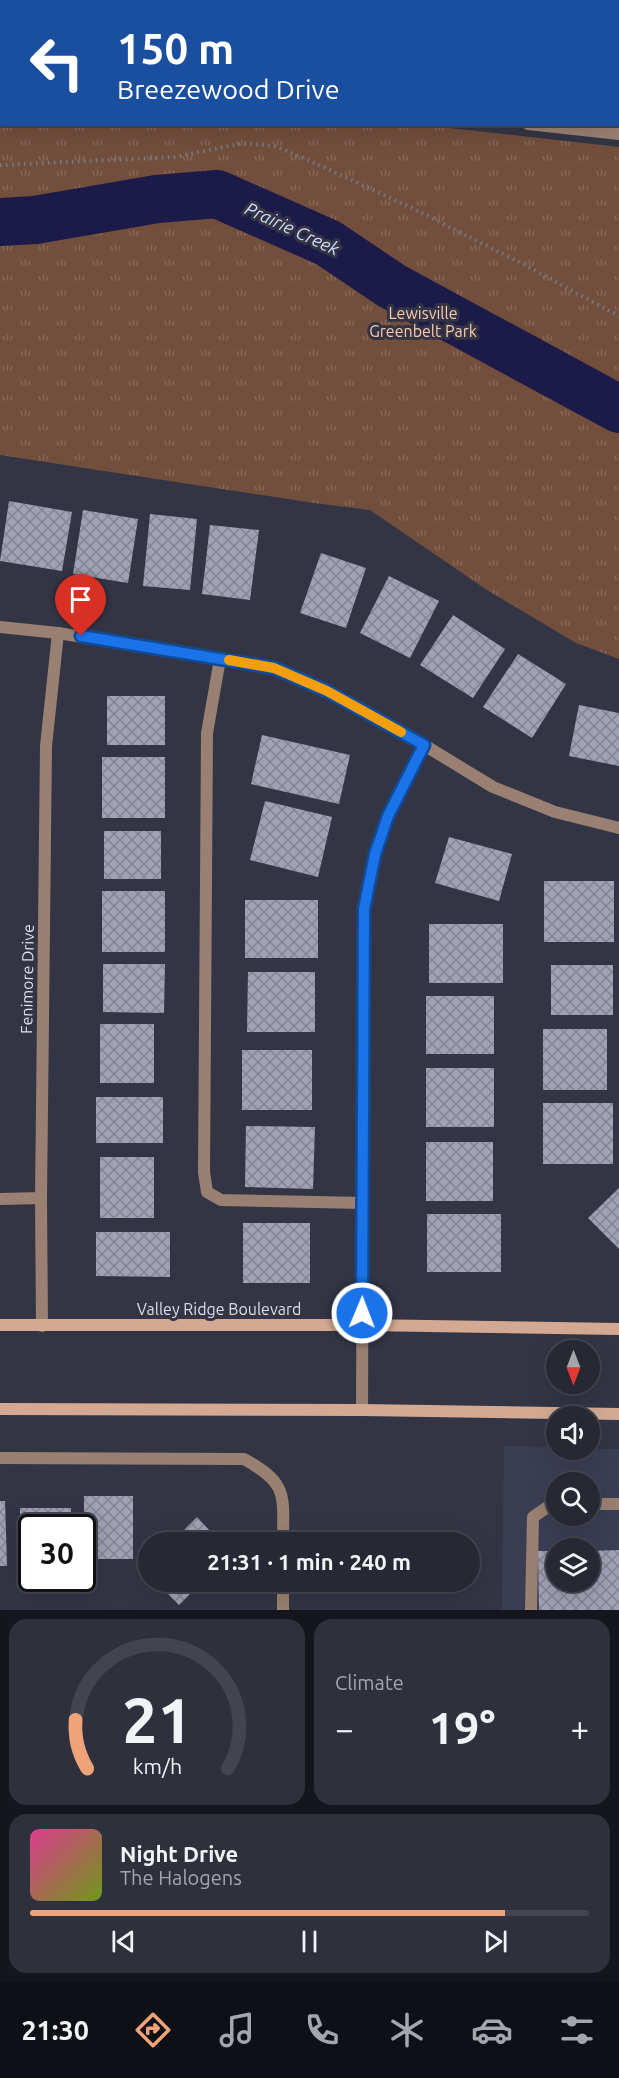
<!DOCTYPE html>
<html lang="en">
<head>
<meta charset="utf-8">
<style>
  body { margin:0; font-family:Ubuntu,sans-serif; background:#2e303c; color:#f1f3f6; height:100vh; display:flex; flex-direction:column; font-size:22px; white-space:nowrap }
  * { box-sizing:border-box; margin:0 }
  p { font-size:20px; color:#a4a6ac }
  .icon { flex:none; width:33px; height:33px; fill:none; stroke:currentColor; stroke-width:2; stroke-linecap:round; stroke-linejoin:round }
  .map { position:relative; height:1610px; overflow:hidden }
  .panel { display:flex; flex-direction:column; gap:9px; padding:9px; background:#15161d; flex:1 }
  .panel>* { flex:none }
  .guide { position:absolute; left:0px; top:0px; width:620px; height:126px; box-shadow:0 6px 24px #0002,0 0 0 2px #42444f; background:#1a4fa0; color:#fff; overflow:hidden }
  .needle { width:39px; rotate:180deg }
  .fabs { position:absolute; left:546px; top:1340px; display:grid; gap:12px }
  .fabs a { display:grid; place-items:center; width:54px; height:54px; border-radius:50%; background:#262834; box-shadow:0 6px 24px #0002,0 0 0 2px #42444f; font-size:30px }
  .speed { position:absolute; left:18px; top:1514px; display:flex; gap:12px; font-size:30px; font-weight:700; text-align:center }
  .speed>* { display:grid; place-content:center; width:78px; height:78px; border-radius:50%; background:#262834; box-shadow:0 6px 24px #0002,0 0 0 2px #42444f; line-height:1 }
  .speed .limit { border:3px solid #111; border-radius:9px; background:#fff; color:#111 }
  .pin { position:absolute; display:grid; place-items:center; width:51px; height:51px; color:#fff; margin:-62px -26px; border-radius:50% 50% 50% 0; rotate:-45deg; box-shadow:0 0 6px #0007 }
  .pin .icon { rotate:45deg }
  .me { position:absolute; width:66px; margin:-33px; rotate:1deg; stroke-linejoin:round; filter:drop-shadow(0 0 4px #0008) }
  .turn { display:flex; align-items:center; gap:21px; height:126px; padding:0 18px; font-size:27px }
  .turn .icon { width:78px; height:78px; stroke-width:2.5 }
  .turn b { display:block; font-size:42px; line-height:51px }
  .big { font-size:45px; font-weight:700; line-height:1.1 }
  .panel .card { flex:1; display:flex; flex-direction:column; justify-content:center; gap:9px; min-width:0; padding:0 21px; border-radius:18px; background:#2e303c }
  .panel .dial { align-items:center; gap:0 }
  .dial svg { height:156px; overflow:visible; fill:none; stroke:#42444f; stroke-width:7; stroke-linecap:round; text-anchor:middle }
  .dial text { fill:#f1f3f6; stroke:none }
  .song { display:flex; align-items:center; gap:18px }
  .cover { width:72px; height:72px; border-radius:9px; background:linear-gradient(135deg,hsl(330 70% 55%),hsl(80 70% 35%)) }
  .played { height:6px; border-radius:3px; background:linear-gradient(90deg,#f0a279 85%,#42444f 85%) }
  .keys { display:flex; justify-content:space-around; direction:ltr }
  .heat { display:flex; justify-content:space-between; align-items:center; font-size:33px; direction:ltr }
  .panel .tiles { flex:1; display:grid; gap:9px; grid-template-columns:1fr 1fr }
  .card:last-child { grid-column:span 2 }
  .trip { position:absolute; left:138px; top:1532px; width:342px; height:60px; border-radius:30px; background:#262834; box-shadow:0 6px 24px #0002,0 0 0 2px #42444f; font-weight:700; line-height:60px; text-align:center }
  .tabs { display:flex; height:96px; justify-content:space-around; align-items:center; background:#0f1015; color:#a4a6ac }
  .tabs .icon { width:42px; height:42px }
  .tabs .active { color:#f0a279 }
  .tabs b { font-size:27px; color:#f1f3f6 }
  .map>svg:first-child { display:block }
  .built { fill:#3b3d53; fill-rule:evenodd }
  .park { fill:url(#park-tufts) }
  .lines { fill:none; stroke-linecap:round; stroke-linejoin:round }
  .river { stroke:#1c1a49; stroke-width:48 }
  .building { fill:url(#building-cross-hatch) }
  .path { stroke:#777987; stroke-width:4; stroke-dasharray:1.5 4.5; stroke-linecap:butt }
  .service { stroke:#9a8072; stroke-width:12 }
  .minor { stroke:#9a8072; stroke-width:12 }
  .secondary { stroke:#d3a993; stroke-width:12 }
  .route-casing { stroke:#114b97; stroke-width:15 }
  .route { stroke:#1a73e8; stroke-width:10 }
  .slow { stroke:#f59e0b; stroke-width:10 }
  .labels { text-anchor:middle; stroke-width:6; stroke-linejoin:round; paint-order:stroke }
  .park-label { font-size:16px; fill:#fdc9af; stroke:#333545 }
  .street-label { font-size:16px; fill:#dedfea; stroke:#333545 }
  .water-label { font-size:18px; font-style:italic; fill:#d6dafb; stroke:#333545 }
</style>
</head>
<body>
<div class="map">
<svg width="619" height="1610" viewBox="0 0 619 1610">
  <defs>
    <pattern id="park-tufts" width="24" height="20" patternUnits="userSpaceOnUse" patternTransform="scale(1.5)"><rect width="24" height="20" fill="#724e3c"/><path d="M3 7l-1-3M5 7V3M7 7l1-3M15 17l-1-3M17 17v-4M19 17l1-3" fill="none" stroke="#866758"/></pattern>
    <pattern id="building-cross-hatch" width="8" height="8" patternUnits="userSpaceOnUse" patternTransform="scale(1.5)"><rect width="8" height="8" fill="#9fa1b4"/><path d="M0 0l8 8M0 8l8-8" fill="none" stroke="#838593"/></pattern>
  </defs>
  <rect width="100%" height="100%" fill="#333545"/>
  <path class="built" d="M504,1446L556,1447V1449H619V1610H502ZM556,1482H590V1515H556ZM556,1548H590V1581H556Z"/>
  <path class="park" d="M0,97H1L2,124H414L619,147V659L576,643L487,590L370,510L314,503L0,455Z"/>
  <g class="lines">
    <path class="river" d="M0,222L35,220L157,199L217,194L328,243L392,286L619,409"/>
  </g>
  <g class="building">
    <path d="M9,501L72,512L62,571L0,561Z"/>
    <path d="M83,510L138,519L128,583L73,574Z"/>
    <path d="M150,514L197,519L190,590L143,586Z"/>
    <path d="M210,525L259,530L250,600L202,594Z"/>
    <path d="M321,553L366,568L346,628L300,613Z"/>
    <path d="M389,576L439,601L410,658L360,633Z"/>
    <path d="M453,615L505,649L473,698L420,665Z"/>
    <path d="M518,654L566,684L532,738L483,707Z"/>
    <rect x="107" y="696" width="58" height="49"/>
    <path d="M579,705L619,713V766L569,756Z"/>
    <path d="M262,735L350,755L339,804L251,784Z"/>
    <rect x="102" y="757" width="63" height="61"/>
    <path d="M265,801L332,817L318,877L250,860Z"/>
    <rect x="104" y="831" width="57" height="48"/>
    <path d="M449,837L512,854L499,901L435,883Z"/>
    <rect x="544" y="881" width="70" height="61"/>
    <rect x="102" y="891" width="63" height="61"/>
    <rect x="245" y="900" width="73" height="58"/>
    <rect x="429" y="924" width="74" height="59"/>
    <path d="M103,964H165L164,1013L103,1012Z"/>
    <rect x="551" y="965" width="62" height="50"/>
    <path d="M248,972H315V1032H247Z"/>
    <rect x="426" y="996" width="68" height="58"/>
    <rect x="100" y="1024" width="54" height="59"/>
    <rect x="543" y="1029" width="64" height="61"/>
    <rect x="242" y="1050" width="70" height="60"/>
    <rect x="426" y="1068" width="68" height="59"/>
    <rect x="96" y="1097" width="67" height="46"/>
    <rect x="543" y="1103" width="70" height="61"/>
    <path d="M246,1126L315,1127L313,1189L245,1187Z"/>
    <rect x="426" y="1142" width="67" height="59"/>
    <rect x="100" y="1157" width="54" height="61"/>
    <path d="M619,1188V1249L588,1218Z"/>
    <rect x="427" y="1214" width="74" height="58"/>
    <rect x="243" y="1223" width="67" height="60"/>
    <path d="M96,1232H170V1277L96,1276Z"/>
    <rect x="84" y="1496" width="49" height="63"/>
    <path d="M0,1501H5L7,1566H0Z"/>
    <path d="M20,1508H71V1527H32V1562H20Z"/>
    <path d="M197,1517L213,1534L205,1542H172Z"/>
    <path d="M619,1550V1610H539L538,1551H556V1581H590V1551Z"/>
    <path d="M155,1581H203L179,1605Z"/>
  </g>
  <g class="lines">
    <path class="path" d="M0,165L175,157L244,143L274,146L308,160L412,208L521,263L619,316"/>
    <g class="service">
      <path d="M305,2V0"/>
      <path d="M0,89H2"/>
      <path d="M528,124L619,134"/>
      <path d="M220,659L207,733L204,1172L207,1192L221,1200L364,1203"/>
      <path d="M0,1199L41,1198"/>
      <path d="M0,1458L244,1459C289,1484 283,1495 283,1542"/>
      <path d="M590,1504H619"/>
      <path d="M283,1581V1610"/>
      <path d="M531,1610L533,1517L552,1504H556"/>
    </g>
    <g class="minor">
      <path d="M0,627L58,633L274,668L327,691L424,745L493,787L555,812L619,828"/>
      <path d="M42,1326L41,1198L46,746L58,633"/>
      <path d="M362,1410L364,909L375,853L388,816L424,745"/>
    </g>
    <g class="secondary">
      <path d="M0,1325H362L619,1329"/>
      <path d="M0,1409L362,1410L619,1414"/>
    </g>
  </g>
  <g class="lines">
    <defs>
      <path id="route" d="M81,636L274,668L327,691L424,745L388,816L375,854L364,909L362,1313"/>
    </defs>
    <use href="#route" class="route-casing"/>
    <use href="#route" class="route"/>
    <path class="slow" d="M229,660L274,668L327,691L401,732"/>
  </g>
  <g class="labels">
    <g class="park-label">
      <text x="423" y="319">Lewisville<tspan x="423" dy="18">Greenbelt Park</tspan></text>
    </g>
    <g class="street-label">
      <text transform="translate(27 979) rotate(-89)" y="6">Fenimore Drive</text>
      <text x="219" y="1315">Valley Ridge Boulevard</text>
    </g>
    <g class="water-label">
      <text transform="translate(292 229) rotate(25)" y="6">Prairie Creek</text>
    </g>
  </g>
</svg>
<div class="fabs">
<a><svg class="needle" viewBox="-14 -14 28 28"><path d="M0-13l5 13h-10z" fill="#e53935"/><path d="M0 13l5-13h-10z" fill="#a4a6ac"/></svg></a>
<a><svg class="icon" aria-label="sound" viewBox="0 0 24 24"><path d="M4 9h4l5-4v14l-5-4H4zM17 9q2 3 0 6"/></svg></a>
<a><svg class="icon" aria-label="search" viewBox="0 0 24 24"><circle cx="10" cy="10" r="6"/><path d="M15 15l6 6"/></svg></a>
<a><svg class="icon" aria-label="layers" viewBox="0 0 24 24"><path d="M12 4l9 5-9 5-9-5zM3 14l9 5 9-5"/></svg></a>
</div>
<div class="speed"><div class="limit">30</div></div>
<div class="pin" style="left:81px;top:636px;background:#d93025"><svg class="icon" aria-label="arrive" viewBox="0 0 24 24"><path d="M6 21V4h12l-3 4 3 4H6"/></svg></div>
<svg class="me" style="left:362px;top:1313px" viewBox="-20 -20 40 40"><circle r="17" fill="#1a73e8" stroke="#fff" stroke-width="3"/><path d="M0-11L8 9 0 5-8 9z" fill="#fff"/></svg>
<div class="trip">21:31 · 1 min · 240 m</div>
<div class="guide">
<div class="turn"><svg class="icon" aria-label="left" viewBox="0 0 24 24"><path d="M17 20v-9H6M10 6l-5 5 5 5"/></svg><div><b>150 m</b>Breezewood Drive</div></div>
</div>
</div>
<section class="panel">
<div class="tiles">
<div class="card dial"><svg viewBox="0 0 100 80">
<path d="M14 69A42 42 0 1 1 86 69"/>
<path d="M14 69A42 42 0 0 1 8 44" stroke="#f0a279"/>
<text x="50" y="56" font-size="32" font-weight="700">21</text>
<text x="50" y="72" font-size="11">km/h</text>
</svg></div>
<div class="card"><p>Climate</p>
<div class="heat"><a>−</a><b class="big">19°</b><a>+</a></div>
</div>
<div class="card">
<div class="song"><i class="cover"></i><div><b>Night Drive</b><p>The Halogens</p></div></div>
<div class="played"></div>
<div class="keys"><svg class="icon" aria-label="previous" viewBox="0 0 24 24"><path d="M18 5L8 12l10 7zM5 5v14"/></svg><svg class="icon" aria-label="pause" viewBox="0 0 24 24"><path d="M8 5v14M16 5v14"/></svg><svg class="icon" aria-label="next" viewBox="0 0 24 24"><path d="M6 5l10 7-10 7zM19 5v14"/></svg></div>
</div>
</div>
</section>
<nav class="tabs">
<b>21:30</b>
<svg class="icon active" aria-label="directions" viewBox="0 0 24 24"><path d="M12 3l9 9-9 9-9-9zM9 14v-3h6M13 9l2 2-2 2"/></svg>
<svg class="icon" aria-label="music" viewBox="0 0 24 24"><path d="M9 18V5l10-2v13"/><circle cx="6" cy="18" r="3"/><circle cx="16" cy="16" r="3"/></svg>
<svg class="icon" aria-label="phone" viewBox="0 0 24 24"><path d="M5 4h4l2 5-3 2q2 4 5 5l2-3 5 2v4C11 20 4 13 5 4z"/></svg>
<svg class="icon" aria-label="climate" viewBox="0 0 24 24"><path d="M12 3v18M4 7l16 10M4 17L20 7"/></svg>
<svg class="icon" aria-label="car" viewBox="0 0 24 24"><path d="M5 17H2v-5l4-1 3-4h7l3 4 3 1v5h-3M9 17h6M6 11h13"/><circle cx="7" cy="17" r="2"/><circle cx="17" cy="17" r="2"/></svg>
<svg class="icon" aria-label="filters" viewBox="0 0 24 24"><path d="M4 7h16M4 17h16"/><circle cx="9" cy="7" r="2"/><circle cx="15" cy="17" r="2"/></svg>
</nav>
</body>
</html>
